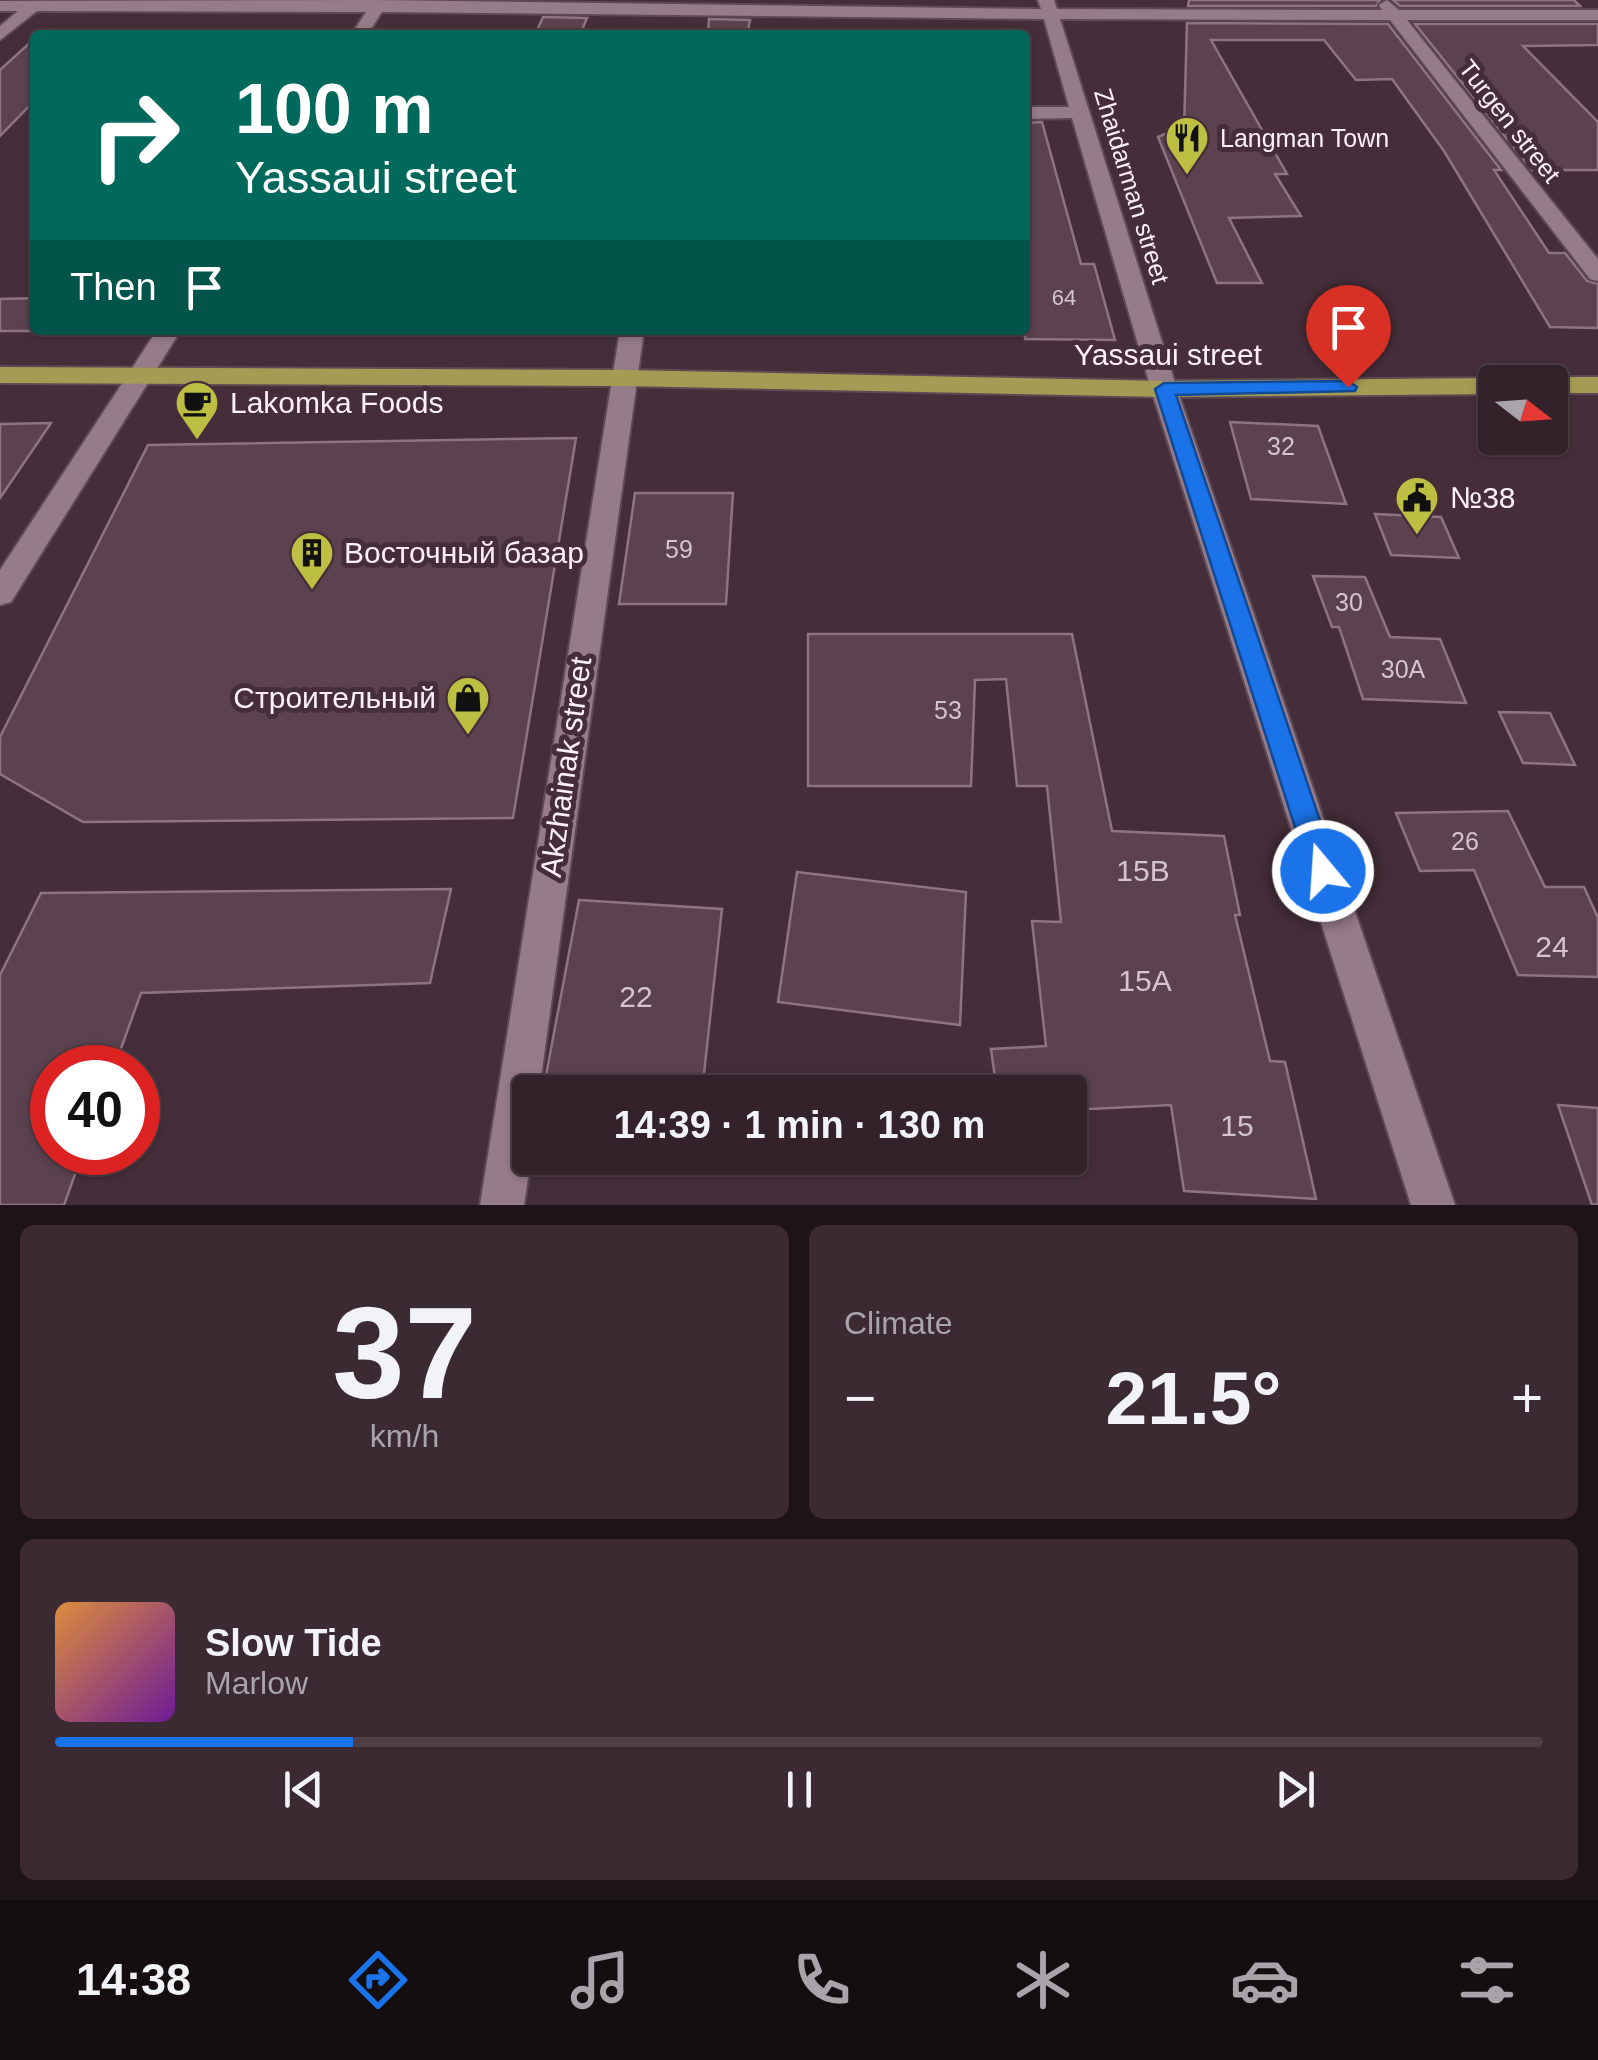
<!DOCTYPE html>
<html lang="en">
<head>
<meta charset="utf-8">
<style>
  body { margin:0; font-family:Helvetica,sans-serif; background:#3c2a33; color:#f1f3f6; height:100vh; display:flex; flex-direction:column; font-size:38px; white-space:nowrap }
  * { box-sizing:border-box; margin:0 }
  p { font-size:32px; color:#a9a4a9 }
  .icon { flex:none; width:55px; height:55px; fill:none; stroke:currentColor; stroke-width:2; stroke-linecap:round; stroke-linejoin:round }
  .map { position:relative; height:1205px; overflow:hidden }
  .sheet { display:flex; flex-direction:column; gap:20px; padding:20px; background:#1d1318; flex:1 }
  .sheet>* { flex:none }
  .banner { position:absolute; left:30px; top:30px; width:1000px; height:305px; border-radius:10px; box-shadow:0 2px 8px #0004,0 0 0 2px #4e3f47; background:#00695c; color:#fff; overflow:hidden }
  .needle { width:65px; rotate:107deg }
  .controls { position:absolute; left:1478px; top:365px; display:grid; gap:20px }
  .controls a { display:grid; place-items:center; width:90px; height:90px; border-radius:10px; background:#34222b; box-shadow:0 2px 8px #0004,0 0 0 2px #4e3f47; font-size:50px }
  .speed { position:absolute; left:30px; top:1045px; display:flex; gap:20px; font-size:50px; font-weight:700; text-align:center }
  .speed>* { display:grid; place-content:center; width:130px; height:130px; border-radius:50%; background:#34222b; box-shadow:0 2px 8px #0004,0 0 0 2px #4e3f47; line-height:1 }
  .speed .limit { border:15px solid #d22; background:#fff; color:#111 }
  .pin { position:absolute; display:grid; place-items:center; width:85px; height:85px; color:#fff; margin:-102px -42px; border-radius:50% 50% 50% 0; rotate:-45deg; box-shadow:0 0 10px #0007 }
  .pin .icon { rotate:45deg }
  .me { position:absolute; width:110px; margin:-55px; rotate:342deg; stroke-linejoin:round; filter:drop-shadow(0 0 8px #0008) }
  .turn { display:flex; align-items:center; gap:35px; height:210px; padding:0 40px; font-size:45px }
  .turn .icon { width:130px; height:130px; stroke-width:2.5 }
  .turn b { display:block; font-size:70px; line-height:85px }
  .then { display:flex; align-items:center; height:95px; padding:0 40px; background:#0003; gap:20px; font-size:38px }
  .big { font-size:75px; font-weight:700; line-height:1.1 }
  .sheet .card { flex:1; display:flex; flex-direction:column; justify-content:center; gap:15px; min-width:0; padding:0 35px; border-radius:15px; background:#3c2a33 }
  .sheet .dial { align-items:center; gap:0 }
  .dial b { font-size:130px; line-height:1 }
  .song { display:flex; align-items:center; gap:30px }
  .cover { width:120px; height:120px; border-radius:15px; background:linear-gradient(135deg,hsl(30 70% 55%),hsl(280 70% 35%)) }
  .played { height:10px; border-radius:5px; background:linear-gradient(90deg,#1a73e8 20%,#4e3f47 20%) }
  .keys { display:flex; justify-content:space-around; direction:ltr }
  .heat { display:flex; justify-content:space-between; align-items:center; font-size:55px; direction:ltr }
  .sheet .tiles { flex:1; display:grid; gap:20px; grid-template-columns:1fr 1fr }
  .card:last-child { grid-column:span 2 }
  .trip { position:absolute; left:512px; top:1075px; width:575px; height:100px; border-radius:10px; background:#34222b; box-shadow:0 2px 8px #0004,0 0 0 2px #4e3f47; font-weight:700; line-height:100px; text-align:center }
  .dock { display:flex; height:160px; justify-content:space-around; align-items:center; background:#150e11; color:#a9a4a9 }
  .dock .icon { width:70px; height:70px }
  .dock .on { color:#1a73e8 }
  .dock b { font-size:45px; color:#f1f3f6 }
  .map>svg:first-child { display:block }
  .building { fill:#5b424e; stroke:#8f7380; stroke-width:2.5 }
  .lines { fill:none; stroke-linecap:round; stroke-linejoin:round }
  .minor-casing { stroke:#5d4a53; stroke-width:4 }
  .major-casing { stroke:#5d4a53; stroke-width:4 }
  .minor { fill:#967b88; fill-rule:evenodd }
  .major { fill:#a69b54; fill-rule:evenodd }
  .route { fill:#1a73e8; stroke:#114b97; stroke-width:2.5 }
  .labels { text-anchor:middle; stroke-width:10; stroke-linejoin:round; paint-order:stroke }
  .far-number-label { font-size:22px; fill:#d4c4cc }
  .far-street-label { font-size:25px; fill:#fdf0f6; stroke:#452e39 }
  .far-poi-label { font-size:25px; fill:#fdf0f6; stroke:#452e39; text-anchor:start }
  .number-label { font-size:25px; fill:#d4c4cc }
  .street-label { font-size:30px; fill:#fdf0f6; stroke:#452e39 }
  .poi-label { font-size:30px; fill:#fdf0f6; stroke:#452e39; text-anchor:start }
  .near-number-label { font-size:30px; fill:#d4c4cc }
</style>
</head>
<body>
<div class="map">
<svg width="1598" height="1205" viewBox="0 0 1598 1205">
  <rect width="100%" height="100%" fill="#452e39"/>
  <g class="building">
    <path d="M1189,0H1380L1376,6H1188Z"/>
    <path d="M1393,0H1574L1580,6H1400Z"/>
    <path d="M543,17L587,18L580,35H535Z"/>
    <path d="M709,19L750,20L747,35H708Z"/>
    <path d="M1187,23L1388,24L1501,170H1494L1549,253H1565L1587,281L1598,284V328L1550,327L1444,151L1392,79L1356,80L1324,40H1211L1287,174H1275L1301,216L1229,218L1262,283H1217L1158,137L1183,126L1184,129Z"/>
    <path d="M1415,24H1598V45L1523,46L1598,122V170H1532Z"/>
    <path d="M35,38V100L0,136V70Z"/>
    <path d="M1042,122L1081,264H1094L1115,340L1025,339V123Z"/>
    <path d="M35,298V331H0V299Z"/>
    <path d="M1230,422L1318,426L1346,504L1251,499Z"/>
    <path d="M51,423L0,498V424Z"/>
    <path d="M576,438L513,818L83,822L0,774V737L148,445Z"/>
    <path d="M635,493H733L726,604H619Z"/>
    <path d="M1375,514L1441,517L1459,558L1391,555Z"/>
    <path d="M1313,576L1365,577L1390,637L1440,639L1466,703L1363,699L1339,627H1332Z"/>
    <path d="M808,634H1072L1112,831L1224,836L1240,915H1235L1270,1061L1285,1062L1316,1199L1184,1191L1171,1105L1070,1110V1092H997L991,1049L1046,1046L1032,921L1061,922L1047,786H1017L1006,679L975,680L971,786H808Z"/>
    <path d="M1499,712L1550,713L1575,765L1523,763Z"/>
    <path d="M1508,811L1545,887H1584L1598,918V977L1518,975L1474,870L1420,871L1396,813Z"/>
    <path d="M797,872L966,892L960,1025L778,1002Z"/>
    <path d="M451,889L430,983L141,993L114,1068H52V1152H83L64,1205H0V975L41,893Z"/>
    <path d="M579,900L722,909L702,1092L544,1086Z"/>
    <path d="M1558,1105L1598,1108V1204L1592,1205Z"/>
  </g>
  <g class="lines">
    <defs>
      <g id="minor">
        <path d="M374,0L1041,9L1038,0H1054L1057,9L1382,10L1379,5L1387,0L1399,10H1598V20H1407L1598,259V281L1590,279L1390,20L1060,19L1177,389L1455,1205H1411L1151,389L1072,118L1025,119V107H1069L1044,19L382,12L367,35H351L366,12L37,11L0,40V26L18,11H0V1Z"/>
        <path d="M157,330H181L11,602L0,605V570Z"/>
        <path d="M620,330H644L539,1092H530L531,1158L524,1205H480Z"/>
      </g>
      <g id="major">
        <path d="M0,367L624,370L1164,381L1495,378L1505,382H1495V394L1164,397L624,386L0,383Z"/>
        <path d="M1550,377H1598V393H1550V382H1539Z"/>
      </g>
    </defs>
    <use href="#minor" class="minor-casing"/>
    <use href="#major" class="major-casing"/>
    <use href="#minor" class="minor"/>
    <use href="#major" class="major"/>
  </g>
  <path class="route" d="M1348,381L1357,387L1355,391L1176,395L1337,871L1333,880L1323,884L1313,880L1309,871L1155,389L1164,383Z"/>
  <defs>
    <symbol id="restaurant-pin" viewBox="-11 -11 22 30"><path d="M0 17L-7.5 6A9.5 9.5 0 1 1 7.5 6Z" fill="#bdbf43" stroke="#452e39"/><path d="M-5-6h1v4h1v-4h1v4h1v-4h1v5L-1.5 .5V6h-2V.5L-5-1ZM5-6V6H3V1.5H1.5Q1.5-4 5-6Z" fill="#111"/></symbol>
    <symbol id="cafe-pin" viewBox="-11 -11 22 30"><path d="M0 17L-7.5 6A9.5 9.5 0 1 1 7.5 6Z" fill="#bdbf43" stroke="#452e39"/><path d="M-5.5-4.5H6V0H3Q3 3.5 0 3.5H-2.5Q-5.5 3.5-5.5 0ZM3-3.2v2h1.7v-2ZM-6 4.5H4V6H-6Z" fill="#111"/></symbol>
    <symbol id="civic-pin" viewBox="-11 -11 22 30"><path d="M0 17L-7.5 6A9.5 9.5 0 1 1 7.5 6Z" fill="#bdbf43" stroke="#452e39"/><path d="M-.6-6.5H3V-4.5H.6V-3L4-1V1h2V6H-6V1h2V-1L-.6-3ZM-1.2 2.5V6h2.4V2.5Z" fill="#111"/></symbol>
    <symbol id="building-pin" viewBox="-11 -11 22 30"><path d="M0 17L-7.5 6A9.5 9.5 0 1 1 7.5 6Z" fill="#bdbf43" stroke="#452e39"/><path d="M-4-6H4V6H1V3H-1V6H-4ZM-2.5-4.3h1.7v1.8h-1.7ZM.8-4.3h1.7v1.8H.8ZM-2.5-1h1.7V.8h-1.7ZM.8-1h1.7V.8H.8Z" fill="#111"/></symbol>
    <symbol id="shop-pin" viewBox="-11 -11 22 30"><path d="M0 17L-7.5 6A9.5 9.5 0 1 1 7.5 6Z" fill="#bdbf43" stroke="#452e39"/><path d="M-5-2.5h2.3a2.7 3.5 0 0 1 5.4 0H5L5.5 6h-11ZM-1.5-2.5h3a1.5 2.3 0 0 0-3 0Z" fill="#111"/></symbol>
  </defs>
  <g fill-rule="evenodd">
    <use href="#restaurant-pin" x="1162" y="113" width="50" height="68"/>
    <use href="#cafe-pin" x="172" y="378" width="50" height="68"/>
    <use href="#civic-pin" x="1392" y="473" width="50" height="68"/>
    <use href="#building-pin" x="287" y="528" width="50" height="68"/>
    <use href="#shop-pin" x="443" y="673" width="50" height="68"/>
  </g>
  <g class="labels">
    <g class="far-number-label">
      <text x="1064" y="305">64</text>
    </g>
    <g class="far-street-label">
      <text transform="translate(1510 121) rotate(52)" y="9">Turgen street</text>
      <text transform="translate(1132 186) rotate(73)" y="9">Zhaidarman street</text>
    </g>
    <g class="far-poi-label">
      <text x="1220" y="147">Langman Town</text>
    </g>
    <g class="number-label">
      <text x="1281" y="455">32</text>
      <text x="679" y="558">59</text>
      <text x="1349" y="611">30</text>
      <text x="1403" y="678">30А</text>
      <text x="948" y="719">53</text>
      <text x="1465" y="850">26</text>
    </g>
    <g class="street-label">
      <text x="1168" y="365">Yassaui street</text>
      <text transform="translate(566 767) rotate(-82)" y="10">Akzhainak street</text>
    </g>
    <g class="poi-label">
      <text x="230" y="413">Lakomka Foods</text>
      <text x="1450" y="508">№38</text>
      <text x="344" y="563">Восточный базар</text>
      <text x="436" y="708" text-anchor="end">Строительный</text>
    </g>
    <g class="near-number-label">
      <text x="1143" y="881">15В</text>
      <text x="1552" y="957">24</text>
      <text x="1145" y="991">15А</text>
      <text x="636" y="1007">22</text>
      <text x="1237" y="1136">15</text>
    </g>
  </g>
</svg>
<div class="controls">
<a><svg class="needle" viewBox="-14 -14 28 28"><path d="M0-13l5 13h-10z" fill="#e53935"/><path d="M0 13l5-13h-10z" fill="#a9a4a9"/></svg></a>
</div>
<div class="speed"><div class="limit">40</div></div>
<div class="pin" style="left:1348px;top:387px;background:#d93025"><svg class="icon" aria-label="arrive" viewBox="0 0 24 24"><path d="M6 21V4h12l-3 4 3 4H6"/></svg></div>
<svg class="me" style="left:1323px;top:871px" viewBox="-20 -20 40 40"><circle r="17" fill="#1a73e8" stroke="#fff" stroke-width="3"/><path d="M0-11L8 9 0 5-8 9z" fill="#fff"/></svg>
<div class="trip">14:39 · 1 min · 130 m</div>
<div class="banner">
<div class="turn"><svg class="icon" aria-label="right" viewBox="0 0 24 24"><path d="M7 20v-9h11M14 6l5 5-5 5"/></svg><div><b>100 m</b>Yassaui street</div></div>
<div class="then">Then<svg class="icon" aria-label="arrive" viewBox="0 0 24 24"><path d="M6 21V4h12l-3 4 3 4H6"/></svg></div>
</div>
</div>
<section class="sheet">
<div class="tiles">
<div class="card dial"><b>37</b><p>km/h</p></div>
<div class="card"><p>Climate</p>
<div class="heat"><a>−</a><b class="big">21.5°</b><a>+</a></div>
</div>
<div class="card">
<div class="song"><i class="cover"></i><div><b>Slow Tide</b><p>Marlow</p></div></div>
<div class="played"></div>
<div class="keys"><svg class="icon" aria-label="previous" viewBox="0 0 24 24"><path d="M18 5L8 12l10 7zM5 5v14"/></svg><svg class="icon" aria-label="pause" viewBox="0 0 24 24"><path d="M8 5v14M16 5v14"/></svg><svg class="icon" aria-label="next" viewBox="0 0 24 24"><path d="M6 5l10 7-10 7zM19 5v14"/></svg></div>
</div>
</div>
</section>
<nav class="dock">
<b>14:38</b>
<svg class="icon on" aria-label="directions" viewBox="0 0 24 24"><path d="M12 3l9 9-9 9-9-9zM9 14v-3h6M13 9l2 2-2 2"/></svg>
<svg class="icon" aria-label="music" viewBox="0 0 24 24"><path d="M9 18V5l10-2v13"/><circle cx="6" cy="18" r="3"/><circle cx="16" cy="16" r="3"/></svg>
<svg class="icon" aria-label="phone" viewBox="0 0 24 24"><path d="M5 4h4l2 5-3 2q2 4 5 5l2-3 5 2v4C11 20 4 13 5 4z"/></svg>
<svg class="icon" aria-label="climate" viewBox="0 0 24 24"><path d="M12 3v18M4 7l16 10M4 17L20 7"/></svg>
<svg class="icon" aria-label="car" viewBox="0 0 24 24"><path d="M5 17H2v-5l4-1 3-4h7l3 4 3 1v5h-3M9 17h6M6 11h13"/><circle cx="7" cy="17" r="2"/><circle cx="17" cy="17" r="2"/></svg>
<svg class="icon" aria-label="filters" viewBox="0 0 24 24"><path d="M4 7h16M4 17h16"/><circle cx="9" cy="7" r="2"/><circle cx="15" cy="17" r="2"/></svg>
</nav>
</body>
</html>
